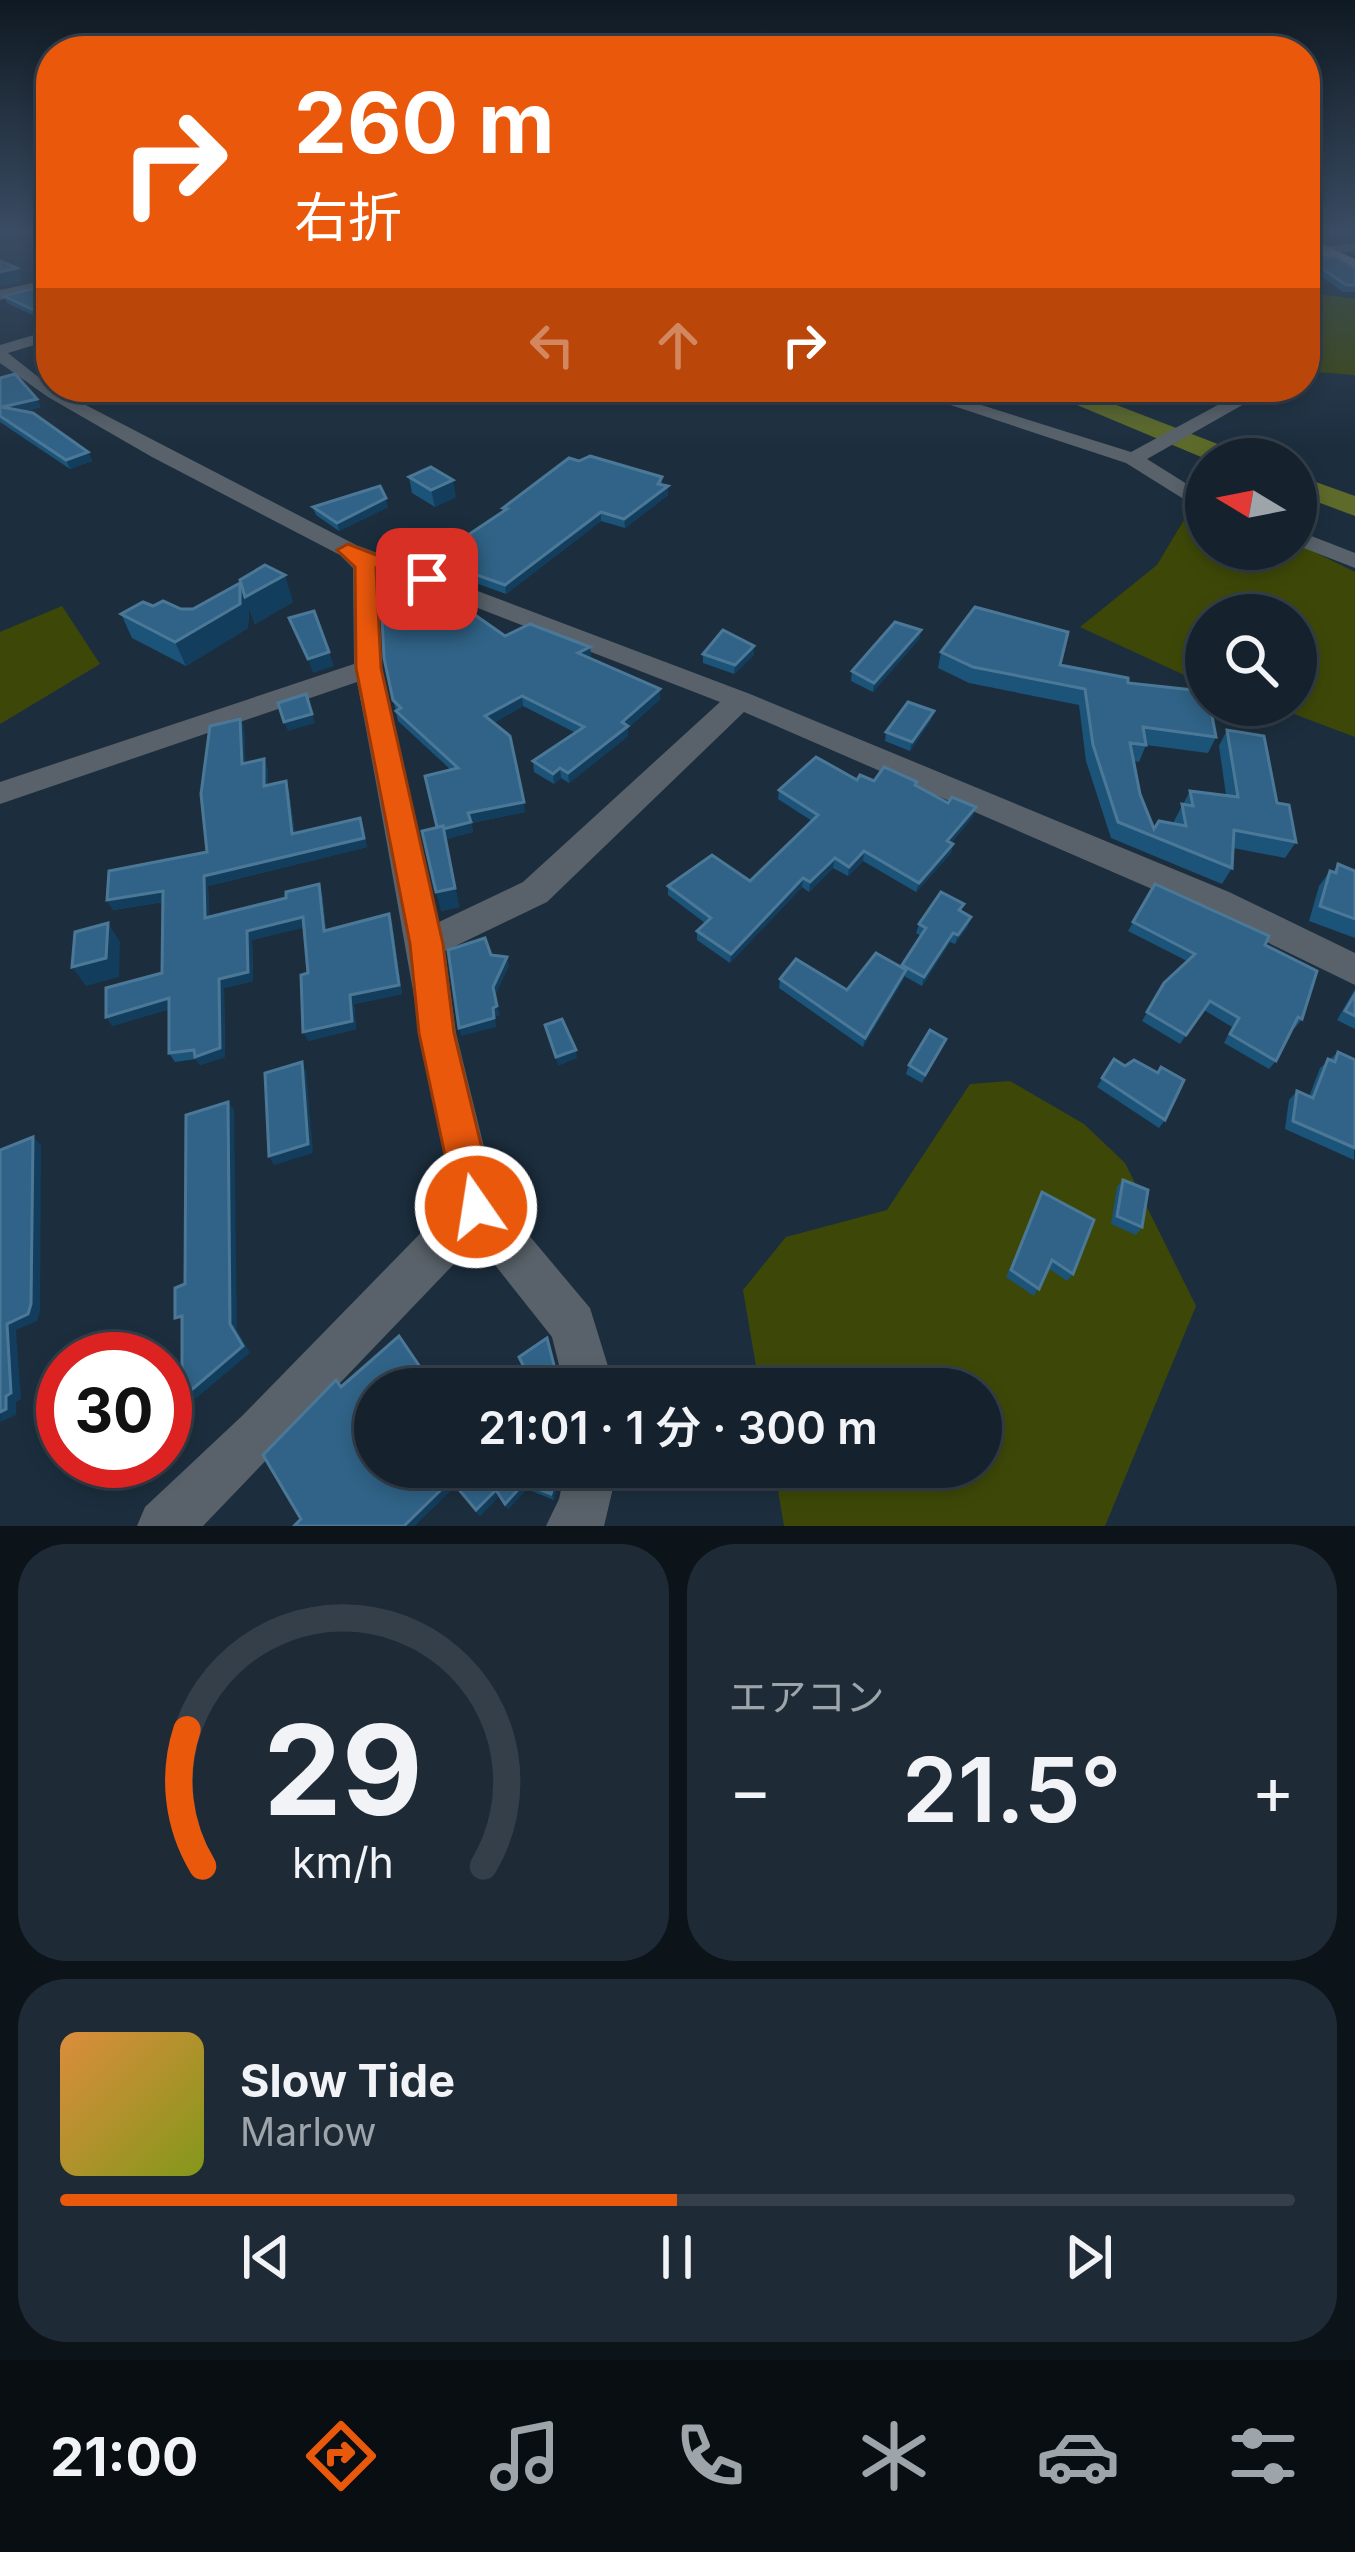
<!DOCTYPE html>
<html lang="ja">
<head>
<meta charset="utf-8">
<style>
  body { margin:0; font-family:Inter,"Noto Sans JP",sans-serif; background:#1e2a36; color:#f1f3f6; height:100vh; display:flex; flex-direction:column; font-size:45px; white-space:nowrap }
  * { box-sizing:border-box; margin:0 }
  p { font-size:39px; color:#9da4aa }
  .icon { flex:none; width:66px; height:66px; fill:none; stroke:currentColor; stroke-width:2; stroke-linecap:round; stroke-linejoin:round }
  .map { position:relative; height:1526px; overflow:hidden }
  .side { display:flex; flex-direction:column; gap:18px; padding:18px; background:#0c1319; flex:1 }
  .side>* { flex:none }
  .top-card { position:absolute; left:36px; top:36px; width:1284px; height:366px; border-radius:48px; box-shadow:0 6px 18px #0003,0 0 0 3px #343f4a; background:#ea580c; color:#fff; overflow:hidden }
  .needle { width:78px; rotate:280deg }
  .buttons { position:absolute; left:1185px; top:438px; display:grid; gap:24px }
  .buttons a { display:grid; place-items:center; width:132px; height:132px; border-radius:50%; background:#15222e; box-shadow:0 6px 18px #0003,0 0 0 3px #343f4a; font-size:60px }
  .speed { position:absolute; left:36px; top:1332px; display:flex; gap:24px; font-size:60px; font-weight:700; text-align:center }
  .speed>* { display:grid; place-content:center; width:156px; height:156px; border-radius:50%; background:#15222e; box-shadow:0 6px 18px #0003,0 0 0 3px #343f4a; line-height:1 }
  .speed .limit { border:18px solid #d22; background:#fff; color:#111 }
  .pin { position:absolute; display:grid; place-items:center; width:102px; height:102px; color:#fff; margin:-51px; border-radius:24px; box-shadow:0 6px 18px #0006 }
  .me { position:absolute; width:132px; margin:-66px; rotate:347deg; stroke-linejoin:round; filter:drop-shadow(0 0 9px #0008) }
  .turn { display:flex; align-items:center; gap:42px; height:252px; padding:0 60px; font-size:54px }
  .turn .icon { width:156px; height:156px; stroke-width:2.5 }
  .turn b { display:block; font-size:84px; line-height:102px }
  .lanes { display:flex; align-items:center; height:114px; padding:0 60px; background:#0003; justify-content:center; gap:60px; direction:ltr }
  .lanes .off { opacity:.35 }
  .big { font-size:90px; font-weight:600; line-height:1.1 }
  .side .card { flex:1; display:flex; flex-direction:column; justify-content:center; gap:18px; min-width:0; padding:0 42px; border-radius:48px; background:#1e2a36 }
  .side .dial { align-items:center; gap:0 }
  .dial svg { height:312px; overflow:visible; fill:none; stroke:#343f4a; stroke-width:7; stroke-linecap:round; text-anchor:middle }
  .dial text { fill:#f1f3f6; stroke:none }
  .song { display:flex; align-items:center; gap:36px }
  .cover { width:144px; height:144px; border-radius:18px; background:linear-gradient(135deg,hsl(30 70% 55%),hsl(70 70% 35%)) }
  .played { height:12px; border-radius:6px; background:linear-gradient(90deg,#ea580c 50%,#343f4a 50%) }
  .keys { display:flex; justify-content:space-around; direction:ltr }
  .heat { display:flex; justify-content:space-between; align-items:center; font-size:66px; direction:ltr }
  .side .tiles { flex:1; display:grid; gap:18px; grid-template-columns:1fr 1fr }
  .card:last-child { grid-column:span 2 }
  .trip { position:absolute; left:354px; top:1368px; width:648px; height:120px; border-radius:60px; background:#15222e; box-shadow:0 6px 18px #0003,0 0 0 3px #343f4a; font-weight:600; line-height:120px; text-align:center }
  .tabs { display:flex; height:192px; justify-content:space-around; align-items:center; background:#080e12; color:#9da4aa }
  .tabs .icon { width:84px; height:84px }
  .tabs .on { color:#ea580c }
  .tabs b { font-size:54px; color:#f1f3f6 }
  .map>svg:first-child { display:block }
  .green { fill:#3d4808 }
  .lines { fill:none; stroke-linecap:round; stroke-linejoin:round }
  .river { fill:#5d6a29; fill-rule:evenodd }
  .minor { fill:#59626a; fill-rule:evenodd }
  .major { fill:#8597a7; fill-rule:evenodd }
  .wall { fill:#1b5379 }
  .shaded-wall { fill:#123d5c }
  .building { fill:#306387; stroke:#4c7898; stroke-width:3 }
  .route { fill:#ea580c; stroke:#983908; stroke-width:3 }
</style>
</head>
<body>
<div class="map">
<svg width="1355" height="1526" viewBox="0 0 1355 1526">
  <rect width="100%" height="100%" fill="#1c2e3e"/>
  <g class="green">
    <path d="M1305,292L1355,299V375L1305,371Z"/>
    <path d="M1193,505L1206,511V549H1296V543L1355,572V737L1270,705H1296V615H1206V685L1080,627L1157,565Z"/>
    <path d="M62,606L100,664L0,724V632Z"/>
    <path d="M1010,1081L1084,1124L1125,1163L1196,1306L1105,1526H784L774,1467H981V1389H760L743,1290L786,1237L887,1210L970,1084Z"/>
  </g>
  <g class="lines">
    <g class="river">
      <path d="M1034,387H1070L1241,453L1245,459H1206Z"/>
      <path d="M1296,475L1355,496V516L1296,494Z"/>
    </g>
    <g class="minor">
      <path d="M1355,243V251L1305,257V249Z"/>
      <path d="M51,279V287L0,300V290Z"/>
      <path d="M51,330V340L8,353L51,387L356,545L750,694L1229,892L1355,953V985L1205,912L744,712L547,902L445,951L456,1033L496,1196L590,1308L615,1389H565L552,1337L476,1241L203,1526H137L145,1507L242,1416L453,1200C417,1028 391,855 357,682L0,804V782L354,664L353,568L340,555L152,457L48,397L0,363V345ZM377,569L720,702L523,882L439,922L382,669Z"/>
      <path d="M896,387H924L1131,452L1251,387H1274L1147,459L1206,496V513L1126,463Z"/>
      <path d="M1296,530L1355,553V568L1296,545Z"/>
      <path d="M566,1467H618L604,1526H546L559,1499Z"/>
    </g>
    <path class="major" d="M1305,236L1355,259V271L1305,247Z"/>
  </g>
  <g class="wall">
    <path d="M1307,258L1355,269V292H1343L1305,265Z"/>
    <path d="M51,286V316L41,319L7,303L4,296Z"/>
    <path d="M0,378L41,407L25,411L88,452L92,461L70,469L0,422Z"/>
    <path d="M579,461L662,477V485L668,495L625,528L601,521L506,594L434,568L432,559L503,512V508Z"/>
    <path d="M409,477L456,497L435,507L412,493Z"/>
    <path d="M313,507H388L339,531L316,515Z"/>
    <path d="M380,566L505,636L590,647L591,657L589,658L660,689V699L628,728V736L569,783L561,778L554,784L534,772L533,761L576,733L523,706L493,723L525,812L471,823L473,832L446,839L459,907L441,911L437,827L451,770L398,721L384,658L387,596L383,595Z"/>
    <path d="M293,602L255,624L249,608L248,628L186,666L132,638L121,614L153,606L181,609Z"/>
    <path d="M921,630L919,639L873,692L851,681L852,671Z"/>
    <path d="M941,652L1060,665L1128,683L1216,737L1208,753L1146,745L1139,762L1134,761L1140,794L1154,829L1174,824V821L1190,791L1226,795L1219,746L1227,730L1277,803L1296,842L1285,858L1233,848L1232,868L1222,884L1111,838L1086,761L1079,705L969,683L938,668Z"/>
    <path d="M703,654L754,655L734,674L703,663Z"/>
    <path d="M240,719L244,728L245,763L268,769V785L289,791L295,834L360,818L367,847L208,886L209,917L322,893L326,930L392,923L402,994L354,1004L356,1029L308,1041V973L304,927L252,940L253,981L224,988L225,1057L200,1065L196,1059L175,1062L169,1053V1009L112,1026L162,973L163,902L113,910L107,900L207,852Z"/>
    <path d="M931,720L910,751L885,741L886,732Z"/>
    <path d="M857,780L916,786L973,816L951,843L953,844L951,853L916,892L863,861L848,876L833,868L809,892L802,887L730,963L697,940V931L705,923L668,895V886L750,881L812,821L778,799L779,790Z"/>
    <path d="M1338,864L1355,871V938L1309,921L1319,886L1330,871L1333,872Z"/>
    <path d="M1155,884L1265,945L1302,1019L1295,1028L1293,1027L1276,1061L1269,1069L1224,1043L1232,1027L1204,1010L1180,1044L1142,1021L1164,983L1187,961L1128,931Z"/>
    <path d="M964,904L961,912L968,926L955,944L950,942L922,986L904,976L863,1047L779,988L780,979L847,990L901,967L921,936L916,933L919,924Z"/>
    <path d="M1355,989V1029L1337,1020Z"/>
    <path d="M946,1039L922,1083L906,1074L909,1065Z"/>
    <path d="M1338,1052L1355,1060L1354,1160L1285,1129L1289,1100L1297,1091L1309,1097L1320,1068Z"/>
    <path d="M1114,1059L1165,1120L1159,1128L1097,1087Z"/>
    <path d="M1123,1180L1142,1227L1136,1235L1111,1224L1117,1187Z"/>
    <path d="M1042,1192L1073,1274L1067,1281L1048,1268L1034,1296L1006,1277Z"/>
    <path d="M375,1467H547L557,1471L559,1477L554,1500L527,1489L508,1509L499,1496L480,1516L455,1486L414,1526H294Z"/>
  </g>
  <g class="shaded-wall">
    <path d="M17,268L22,281L0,286V272Z"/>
    <path d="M51,309V316L41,319L38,312Z"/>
    <path d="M81,387H97L99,392L85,396Z"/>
    <path d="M109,387H160L106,400L101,389Z"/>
    <path d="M37,399L41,407L6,416L2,407Z"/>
    <path d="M88,452L92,461L70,469L66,460Z"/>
    <path d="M453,480L456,497L435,507L431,490Z"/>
    <path d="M668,486V495L625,528L624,519Z"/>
    <path d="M386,498L388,507L339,531L337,523Z"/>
    <path d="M601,512V521L506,594L505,585Z"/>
    <path d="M285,575L293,602L255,624L249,608L248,628L186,666L175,642L240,583Z"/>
    <path d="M921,630L919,639L873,692L874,683Z"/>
    <path d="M754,646V655L734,674L735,665Z"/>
    <path d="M590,647L591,657L579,663L578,653Z"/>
    <path d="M329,652L334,666L313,673L308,659Z"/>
    <path d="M660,689V699L628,728V736L569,783L568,773Z"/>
    <path d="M522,696L523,706L487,726L485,716Z"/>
    <path d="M934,711L931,720L910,751L912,742Z"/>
    <path d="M312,714L315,723L288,731L284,722Z"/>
    <path d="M240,719L244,728L246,773L242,764Z"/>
    <path d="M264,759L268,769V796L264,786Z"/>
    <path d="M560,768L561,778L554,784L553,774Z"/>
    <path d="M286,781L289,791L296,844L292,834Z"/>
    <path d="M524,802L525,812L471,823L473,832L446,839L459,907L441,911L436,892L438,830L468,813Z"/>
    <path d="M976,807L973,816L945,850L947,841Z"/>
    <path d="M360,818L367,847L208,886L210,927L205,918L204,876Z"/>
    <path d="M953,844L951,853L916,892L919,883Z"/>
    <path d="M864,851L863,861L848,876L849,867Z"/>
    <path d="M835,858L833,868L809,892L810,882Z"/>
    <path d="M803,878L802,887L730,963L731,954Z"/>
    <path d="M319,884L322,893L327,940L324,931Z"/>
    <path d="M163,891L168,901L113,910L107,900Z"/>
    <path d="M389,914L392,923L402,994L354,1004L356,1029L308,1041L303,1032L350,995Z"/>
    <path d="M303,917L307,927L252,940L253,981L224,988L225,1057L200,1065L195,1057L219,979L247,931Z"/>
    <path d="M971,917L968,926L955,944L958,935Z"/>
    <path d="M108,923L120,942L119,977L86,986L72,967Z"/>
    <path d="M953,933L950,942L922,986L924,977Z"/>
    <path d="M507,957L509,966L495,996L493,987Z"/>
    <path d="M906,970L904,979L863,1047L865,1038Z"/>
    <path d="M169,998L175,1007L112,1026L106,1017Z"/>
    <path d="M497,1006L500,1015L495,1017L496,1027L461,1036L459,1028Z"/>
    <path d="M576,1050L577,1058L558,1066L556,1057Z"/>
    <path d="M302,1062L306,1071L313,1153L274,1165L269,1156Z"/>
    <path d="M228,1102L234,1110L237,1330L250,1353L189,1404L182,1398L230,1324Z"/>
    <path d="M33,1137L41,1145L40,1311L37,1321L16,1330L21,1399L16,1402V1415L0,1422L7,1324Z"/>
    <path d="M547,1338L558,1381L546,1389H532Z"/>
    <path d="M557,1471L559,1477L554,1500L551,1494Z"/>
    <path d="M451,1480L455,1486L414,1526H404Z"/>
    <path d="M524,1483L527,1489L508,1509L505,1504Z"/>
    <path d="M496,1490L499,1496L480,1516L476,1510Z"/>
  </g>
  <g class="building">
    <path d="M1307,258H1335L1355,269V285H1346Z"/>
    <path d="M0,261L17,268L0,272Z"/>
    <path d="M48,285L51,286V309L38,312L4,296Z"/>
    <path d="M15,374L37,399L2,407L33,413L88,452L66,460L0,416V378Z"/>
    <path d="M590,456L662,477L658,484L668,486L624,519L601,512L505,585L432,559L507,509L503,508L569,458L579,461Z"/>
    <path d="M431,467L453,480L431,490L409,477Z"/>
    <path d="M380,486L386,498L337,523L313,507Z"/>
    <path d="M265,565L285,575L245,597L240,580Z"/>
    <path d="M380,566L438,589L505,636L530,624L590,647L578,653L660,689L622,722L628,726L568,773L560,768L553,774L533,761L584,727L522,696L485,716L510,736L524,802L468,813L471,822L443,829V826L437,827L425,776L458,768L396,711L401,708L393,700L384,658L381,599L400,591L380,585Z"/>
    <path d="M240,583V604L175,642L121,614L143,602L153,606L163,601L181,609H193Z"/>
    <path d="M975,607L1068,632L1060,665L1128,678V683L1193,690L1197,697L1206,698V705H1210L1216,737L1143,727L1146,745L1130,743L1140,794L1154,829L1159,821L1186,826L1182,804L1193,806L1190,791L1238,797L1227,730L1264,736L1277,803L1289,805L1296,842L1234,830L1232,868L1118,822L1093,745L1085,689L973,667L941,652Z"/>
    <path d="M314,611L329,652L308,659L289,618Z"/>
    <path d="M895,622L921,630L874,683L852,671Z"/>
    <path d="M723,630L754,646L735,665L703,654Z"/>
    <path d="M306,694L312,714L284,722L278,703Z"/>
    <path d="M908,702L934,711L912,742L886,732Z"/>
    <path d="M240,719L242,764L264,759V786L286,781L292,834L360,818L364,838L204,876L205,918L286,898V892L319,884L324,931L389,914L399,985L350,995L352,1021L303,1032L301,975L308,973L303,917L247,931L248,972L219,979L220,1048L195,1057L194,1050L169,1053V998L106,1017V988L162,973L163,891L107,900L109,871L207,852L201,794L210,726Z"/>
    <path d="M816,757L857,780L860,775L874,781L884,767L917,782L915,785L948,803L952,797L976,807L947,841L953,844L919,883L864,851L849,867L835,858L810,882L803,878L731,954L697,931L711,918L668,886L712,855L750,881L818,815L779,790Z"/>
    <path d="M443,826L455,888L436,892L422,831Z"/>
    <path d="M1338,864L1355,871V919L1320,906L1330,871L1336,873Z"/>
    <path d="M1155,884L1269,936L1265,945L1317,971L1302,1019L1298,1017L1276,1061L1230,1034L1239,1018L1210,1001L1186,1035L1147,1012L1164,983L1195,954L1133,922Z"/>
    <path d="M941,892L964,904L959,910L971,917L958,935L953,933L924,977L902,965L926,928L919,924Z"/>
    <path d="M108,923L106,958L72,967L75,932Z"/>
    <path d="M485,938L491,955L507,957L493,987L497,1006L493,1008L494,1018L459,1028L448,950Z"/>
    <path d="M876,953L906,970L865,1038L780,979L796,959L847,990Z"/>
    <path d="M1355,994V1016L1345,1011Z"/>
    <path d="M562,1019L576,1050L556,1057L545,1025Z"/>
    <path d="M930,1030L946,1039L925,1075L909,1065Z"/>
    <path d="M1338,1052L1355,1060V1148L1293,1121L1297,1091L1313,1098L1328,1059L1335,1062Z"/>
    <path d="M1114,1059L1125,1066L1134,1060L1158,1073L1161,1067L1184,1080L1165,1120L1102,1078Z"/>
    <path d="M302,1062L308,1144L269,1156L265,1073Z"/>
    <path d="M228,1102L230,1324L243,1346L182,1398V1316L175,1318V1288L185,1284L186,1115Z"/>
    <path d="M33,1137L31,1304L28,1314L7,1324L11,1393L6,1396V1409L0,1412V1150Z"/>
    <path d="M1123,1180L1148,1190L1142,1227L1117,1216Z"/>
    <path d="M1042,1192L1094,1220L1073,1274L1052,1260L1039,1289L1011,1270Z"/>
    <path d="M399,1336L435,1389H375V1467H544L557,1471L551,1494L524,1483L505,1504L496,1490L476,1510L451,1480L404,1526H294L301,1519L263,1455L336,1380L341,1387Z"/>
    <path d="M547,1338L556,1373L532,1389H499L523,1365L519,1357Z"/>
  </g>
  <linearGradient id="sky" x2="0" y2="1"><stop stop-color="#0f1922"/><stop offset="0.52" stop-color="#3a4c63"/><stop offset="1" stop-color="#3a4c63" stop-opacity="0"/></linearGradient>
  <rect width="1355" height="446" fill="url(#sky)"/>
  <path class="route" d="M348,544L438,579L427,585L376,568L381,668L443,944L454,1033L496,1207L491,1221L476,1227L462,1221L456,1207L419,1033L410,944L356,668L355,567L337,550Z"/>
</svg>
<div class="buttons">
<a><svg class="needle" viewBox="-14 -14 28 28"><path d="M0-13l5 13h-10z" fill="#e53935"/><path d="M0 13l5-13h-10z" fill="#9da4aa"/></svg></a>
<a><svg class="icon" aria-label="search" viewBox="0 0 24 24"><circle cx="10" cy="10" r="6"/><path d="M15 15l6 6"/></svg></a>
</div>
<div class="speed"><div class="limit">30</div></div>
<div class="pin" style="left:427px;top:579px;background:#d93025"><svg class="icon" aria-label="arrive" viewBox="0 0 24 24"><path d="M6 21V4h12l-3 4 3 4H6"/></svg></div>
<svg class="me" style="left:476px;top:1207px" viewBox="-20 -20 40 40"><circle r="17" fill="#ea580c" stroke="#fff" stroke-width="3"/><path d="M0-11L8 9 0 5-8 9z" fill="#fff"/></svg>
<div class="trip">21:01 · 1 分 · 300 m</div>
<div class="top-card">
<div class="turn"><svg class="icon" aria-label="right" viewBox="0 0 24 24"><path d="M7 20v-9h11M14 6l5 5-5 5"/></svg><div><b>260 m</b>右折</div></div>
<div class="lanes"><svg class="icon off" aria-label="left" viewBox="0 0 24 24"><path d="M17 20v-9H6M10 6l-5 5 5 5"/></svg><svg class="icon off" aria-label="ahead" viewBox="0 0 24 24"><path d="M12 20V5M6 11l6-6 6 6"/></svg><svg class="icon" aria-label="right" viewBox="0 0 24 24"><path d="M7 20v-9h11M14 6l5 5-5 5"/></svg></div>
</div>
</div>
<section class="side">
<div class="tiles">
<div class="card dial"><svg viewBox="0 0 100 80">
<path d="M14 69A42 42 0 1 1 86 69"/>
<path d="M14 69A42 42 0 0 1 10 34" stroke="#ea580c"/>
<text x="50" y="56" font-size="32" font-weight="700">29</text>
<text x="50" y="72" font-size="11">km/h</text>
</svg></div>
<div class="card"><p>エアコン</p>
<div class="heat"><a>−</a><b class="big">21.5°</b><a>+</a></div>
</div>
<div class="card">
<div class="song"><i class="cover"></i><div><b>Slow Tide</b><p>Marlow</p></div></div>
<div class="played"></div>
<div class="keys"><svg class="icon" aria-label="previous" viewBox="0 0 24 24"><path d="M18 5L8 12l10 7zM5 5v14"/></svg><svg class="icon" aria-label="pause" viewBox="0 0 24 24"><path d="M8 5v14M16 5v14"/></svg><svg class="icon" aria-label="next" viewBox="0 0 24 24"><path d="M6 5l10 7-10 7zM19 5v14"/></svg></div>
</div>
</div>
</section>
<nav class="tabs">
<b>21:00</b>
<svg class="icon on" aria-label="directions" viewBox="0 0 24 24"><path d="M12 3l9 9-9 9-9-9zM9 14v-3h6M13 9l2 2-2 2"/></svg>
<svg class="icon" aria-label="music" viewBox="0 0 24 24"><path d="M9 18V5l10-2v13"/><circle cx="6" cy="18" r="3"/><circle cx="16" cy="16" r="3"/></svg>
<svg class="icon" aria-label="phone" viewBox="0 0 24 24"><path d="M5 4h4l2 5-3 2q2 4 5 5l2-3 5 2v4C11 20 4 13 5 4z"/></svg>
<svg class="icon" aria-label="climate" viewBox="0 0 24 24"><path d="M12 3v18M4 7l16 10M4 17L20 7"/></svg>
<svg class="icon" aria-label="car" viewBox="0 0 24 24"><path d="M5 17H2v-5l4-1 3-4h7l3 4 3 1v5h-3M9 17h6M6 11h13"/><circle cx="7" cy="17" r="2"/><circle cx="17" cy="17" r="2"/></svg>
<svg class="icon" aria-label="filters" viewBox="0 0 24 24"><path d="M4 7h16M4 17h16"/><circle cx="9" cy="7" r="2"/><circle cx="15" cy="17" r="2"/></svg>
</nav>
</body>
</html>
